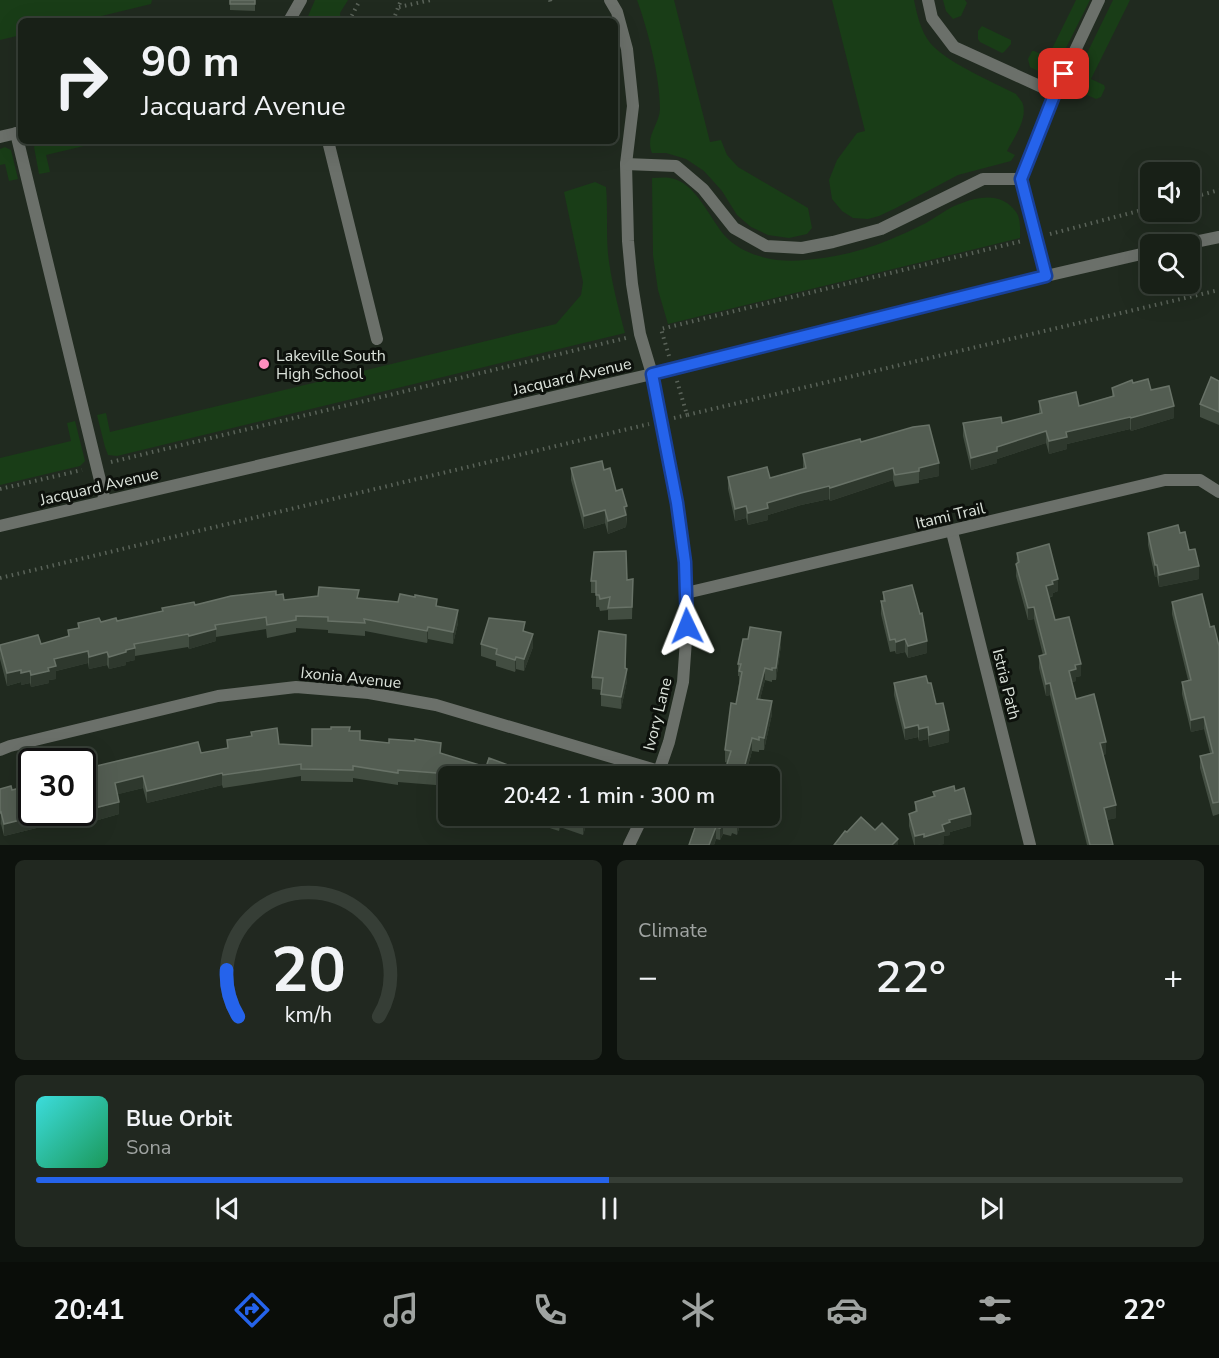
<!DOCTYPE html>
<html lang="en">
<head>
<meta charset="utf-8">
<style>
  body { margin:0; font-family:"Nunito Sans",sans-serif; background:#212820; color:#f1f3f6; height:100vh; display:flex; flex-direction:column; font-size:22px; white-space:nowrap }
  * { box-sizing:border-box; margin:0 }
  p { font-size:20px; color:#9fa3a1 }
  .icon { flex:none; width:33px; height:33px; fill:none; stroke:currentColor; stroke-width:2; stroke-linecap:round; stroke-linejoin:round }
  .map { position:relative; height:845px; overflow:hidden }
  .details { display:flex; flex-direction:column; gap:15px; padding:15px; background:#0d120d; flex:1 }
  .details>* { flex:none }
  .guide { position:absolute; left:18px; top:18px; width:600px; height:126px; border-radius:9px; box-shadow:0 6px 24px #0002,0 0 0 2px #363e36; background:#182017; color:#f1f3f6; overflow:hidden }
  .controls { position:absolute; left:1140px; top:162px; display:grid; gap:12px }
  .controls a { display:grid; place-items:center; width:60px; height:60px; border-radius:9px; background:#182017; box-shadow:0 6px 24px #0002,0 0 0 2px #363e36; font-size:30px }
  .speed { position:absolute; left:18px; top:748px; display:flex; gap:12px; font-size:30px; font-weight:700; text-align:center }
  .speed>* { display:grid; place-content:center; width:78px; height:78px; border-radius:50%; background:#182017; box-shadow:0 6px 24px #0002,0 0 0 2px #363e36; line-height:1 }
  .speed .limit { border:3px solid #111; border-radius:9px; background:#fff; color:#111 }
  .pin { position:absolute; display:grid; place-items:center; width:51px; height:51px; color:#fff; margin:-26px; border-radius:12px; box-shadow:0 3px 9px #0006 }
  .me { position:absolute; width:66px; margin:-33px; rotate:358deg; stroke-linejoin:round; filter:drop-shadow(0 0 4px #0008) }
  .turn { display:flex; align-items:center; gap:21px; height:126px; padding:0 24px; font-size:27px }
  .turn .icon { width:78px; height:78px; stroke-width:2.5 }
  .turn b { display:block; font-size:42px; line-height:51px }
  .big { font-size:45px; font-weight:600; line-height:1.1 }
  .details .tile { flex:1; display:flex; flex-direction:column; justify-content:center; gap:9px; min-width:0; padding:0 21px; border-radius:9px; background:#212820 }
  .details .dial { align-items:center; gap:0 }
  .dial svg { height:156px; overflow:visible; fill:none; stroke:#363e36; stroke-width:7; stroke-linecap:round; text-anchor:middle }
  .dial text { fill:#f1f3f6; stroke:none }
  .song { display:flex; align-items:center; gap:18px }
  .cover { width:72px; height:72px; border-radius:9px; background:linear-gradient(135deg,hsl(180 70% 55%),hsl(150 70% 35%)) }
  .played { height:6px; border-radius:3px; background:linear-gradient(90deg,#2563eb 50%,#363e36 50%) }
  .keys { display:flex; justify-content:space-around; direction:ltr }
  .heat { display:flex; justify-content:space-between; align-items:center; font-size:33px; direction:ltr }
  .details .tiles { flex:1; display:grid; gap:15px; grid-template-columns:1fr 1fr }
  .tile:last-child { grid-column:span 2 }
  .trip { position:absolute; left:438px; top:766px; width:342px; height:60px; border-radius:9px; background:#182017; box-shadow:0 6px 24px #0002,0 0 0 2px #363e36; font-weight:600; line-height:60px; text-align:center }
  .dock { display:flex; height:96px; justify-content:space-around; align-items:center; background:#0a0d09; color:#9fa3a1 }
  .dock .icon { width:42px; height:42px }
  .dock .active { color:#2563eb }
  .dock b { font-size:27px; color:#f1f3f6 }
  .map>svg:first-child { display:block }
  .green { fill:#193d17 }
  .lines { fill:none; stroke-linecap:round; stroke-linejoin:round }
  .path { stroke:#5a6359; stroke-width:4; stroke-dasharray:1.5 4.5; stroke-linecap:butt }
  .service { stroke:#6b706a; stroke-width:12 }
  .minor { stroke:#6b706a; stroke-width:12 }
  .tertiary { stroke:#6b706a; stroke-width:12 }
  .wall { fill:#424d41 }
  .shaded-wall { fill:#2e382d }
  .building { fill:#535d52; stroke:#687267; stroke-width:1.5 }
  .route-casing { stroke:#184099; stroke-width:15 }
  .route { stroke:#2563eb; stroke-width:10 }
  .poi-dot { fill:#fd8ebf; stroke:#0d110c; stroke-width:2 }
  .labels { text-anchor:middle; stroke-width:6; stroke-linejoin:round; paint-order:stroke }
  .poi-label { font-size:16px; fill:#dbe2da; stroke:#0d110c; text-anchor:start }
  .street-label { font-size:16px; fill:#dbe2da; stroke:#0d110c }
</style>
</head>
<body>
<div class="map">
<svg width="1219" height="845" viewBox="0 0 1219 845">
  <rect width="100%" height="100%" fill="#202a1f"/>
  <g class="green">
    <path d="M0,0H152L151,4L81,21H21V35L0,40Z"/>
    <path d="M315,0H348L340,13L341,21H306Z"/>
    <path d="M637,0H674L710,142L721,140L727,155L738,167L808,208L812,228L807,234L789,238L768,235L751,227L737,215L722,191L704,171L686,159L666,153H652C645,135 659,126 660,109C660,77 648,30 637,0Z"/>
    <path d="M832,0H914C917,15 921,32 931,44C948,63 991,81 1016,94C1018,97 1020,99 1022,102C1029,117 1014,138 1007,151L1015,155L1011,161L958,175L896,208L879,216L868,219L853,218L842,211L832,199L829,180L837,160L857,133L865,131Z"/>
    <path d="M943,0H965L967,3L961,16L953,19L946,11Z"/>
    <path d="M1076,0H1090L1056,68C1047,78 1040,72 1030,67L1028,59L1032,51H1034L1048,57Z"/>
    <path d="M1113,0H1130L1091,79L1104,85L1105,88L1101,97L1096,99C1086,94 1075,92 1074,80Z"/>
    <path d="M982,26L1011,40V44L1004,52L1002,53L980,42L978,39V31Z"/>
    <path d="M37,141H105L46,155L50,172L39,174L34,147Z"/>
    <path d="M5,147L11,150L18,179L9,181L5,164L0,165V149Z"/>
    <path d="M652,178C658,178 664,177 670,178C695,181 710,219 725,236C745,257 778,263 805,260C833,258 863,251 889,240C901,235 914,229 926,223C938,216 949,207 962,203C980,196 1003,193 1016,212C1021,218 1020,230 1020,238L668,324L658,290L653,255Z"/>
    <path d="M595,182L606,187C608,210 606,232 608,254C611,280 618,307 625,333L117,456L108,455L105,447L97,415L106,413L110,432L556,324L581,295L583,282L564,192Z"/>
    <path d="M75,421L85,461L80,466L0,485V458L71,441L67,423Z"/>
  </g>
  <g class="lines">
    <g class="path">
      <path d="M550,0L551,4"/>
      <path d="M399,7L431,0"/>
      <path d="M349,21L360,0"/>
      <path d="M393,21L401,0"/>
      <path d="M1190,198L1219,190"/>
      <path d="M1050,234L1150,208"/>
      <path d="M669,356L661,329L1022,241"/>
      <path d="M677,381L687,415L1219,290"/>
      <path d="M674,418L687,415"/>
      <path d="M111,462L626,338"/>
      <path d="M0,489L82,470"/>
      <path d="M0,578L649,424"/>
    </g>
    <g class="service">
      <path d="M610,0L617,12L627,49L633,106L626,164L628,241L632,284L640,334L652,374"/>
      <path d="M928,0L932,18L954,47L1055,93"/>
      <path d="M289,21L301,0"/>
      <path d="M16,133L105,501"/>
      <path d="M0,137L21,132"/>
      <path d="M328,141L377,339"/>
      <path d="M626,164L676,166L703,189L734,228L766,246L802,248L833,242L881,229L983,179H1021"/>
      <path d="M1046,276L1021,179L1055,93L1099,0"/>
    </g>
    <g class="minor">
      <path d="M652,374L677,503L685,562L687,626L683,682L669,742L657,777"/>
      <path d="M952,532L1030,845"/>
      <path d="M686,593L1165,480H1200L1219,492"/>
      <path d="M0,750L10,746L218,696L296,687L369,693L436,705L659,771"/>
      <path d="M629,845L643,816"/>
    </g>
    <g class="tertiary">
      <path d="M1185,244L1219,237"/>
      <path d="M0,526L652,374L1046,276L1150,252"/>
    </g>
  </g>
  <g class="wall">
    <path d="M230,0H255V11L230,10Z"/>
    <path d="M1219,381V425L1200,417V404Z"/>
    <path d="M1133,383L1151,390L1174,418L1131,431L1130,429L1067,444V449L1049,454L1046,443L997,459V463L971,470L963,436V423H1002L1039,414V401L1079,406L1112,396V388Z"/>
    <path d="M861,442L939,476L919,480V483L895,487L893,480L830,501L829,499L801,505L768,515V520L748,525L746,518L735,521L728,489V477L770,478L803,469V454Z"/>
    <path d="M571,468L604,470L616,491L627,518L626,527L608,534L605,523L584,529L571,480Z"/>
    <path d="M1148,533H1180L1189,550L1199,579L1159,587L1157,577H1155L1148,545Z"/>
    <path d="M1017,553L1058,591L1053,593V596L1049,598L1055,620L1081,676L1076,677V681L1072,682L1076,699L1106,754L1103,755L1116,818L1106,820L1113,845H1087L1050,695L1046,696L1039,668V656L1043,655L1034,619L1028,620L1016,576Z"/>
    <path d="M633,579L632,619L608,620V610L600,611L599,607H596V593H591V581Z"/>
    <path d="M883,592L927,653L908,658L905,652L896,654L895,651L890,652L881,614V601H883Z"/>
    <path d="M276,595L284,600L359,598L437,606L458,623L453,644L428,639L427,643L365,631V636L328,633V630L296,628V632L267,638L266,629L216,637V641L189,649L188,647L135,656V660L126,662V665L109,669L107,665L89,669L88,663L56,671V679L49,680V683L31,687L30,683L21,685V682L7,686L0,659V645L41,644L68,636V630L78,628V623L117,621L162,611V608L195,605Z"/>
    <path d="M1172,602L1210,627L1219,646V814L1213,816L1200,768V756L1210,753L1204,729L1191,732L1182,694V682L1188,680L1172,614Z"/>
    <path d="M525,632L533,647L524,671L516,669L515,672L496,666V661L481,656V644Z"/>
    <path d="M781,645L776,680H772V682L765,680L760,699L772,714L764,750H759V752L752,751L745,777L728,763L725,762V750L736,704L739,683V676H738V664Z"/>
    <path d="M626,648V668L627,681L621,709L601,706V690L592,689V677Z"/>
    <path d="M894,683H928L936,704L949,742L929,747L928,739L919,741L918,737L905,740L894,695Z"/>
    <path d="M350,731L360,740L441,754L486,767L527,772L546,777H448V805L447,804L448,786L398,782V785L353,778V782L301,781V776L223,788L222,785L147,803L143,788L118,794L119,814L91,822L72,825L69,820L4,836L1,824L0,789L12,790L32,813H82V777L92,775V767L227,749V740L251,736V732L279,744L312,746Z"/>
    <path d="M955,791L971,826L950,832V835L944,836V844L938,845H914L909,826V814L915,812V802L933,796V792Z"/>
    <path d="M531,816H589L583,835L560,827L559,831L531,822Z"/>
    <path d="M699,816H746V819L742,818L737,835L732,833L731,836L723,834L720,840L716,839L714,845H689Z"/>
  </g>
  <g class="shaded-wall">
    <path d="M1174,406V418L1131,431V418Z"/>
    <path d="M1130,417V429L1067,444V449L1049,454V441L1066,432Z"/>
    <path d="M1046,431V443L997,459V463L971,470V458L997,447Z"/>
    <path d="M939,463V476L919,480V468Z"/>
    <path d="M893,468V480L830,501V488Z"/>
    <path d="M829,486V499L801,505L768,515V520L748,525V513L767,503L801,493Z"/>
    <path d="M627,506L626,527L608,534V521L624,507Z"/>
    <path d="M746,506V518L735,521V509Z"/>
    <path d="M605,510V523L584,529V516Z"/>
    <rect x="1155" y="565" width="2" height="12"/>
    <path d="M1199,566V579L1159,587V575Z"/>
    <path d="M1058,579V591L1053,593V596L1046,598V586L1052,581Z"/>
    <path d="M1034,607V619L1028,620V608Z"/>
    <path d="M458,610V623L453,644V632Z"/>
    <path d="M428,627V639L427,643V631Z"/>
    <path d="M216,629V641L189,649V636Z"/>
    <path d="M781,632V645L776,680V668Z"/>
    <path d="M533,634V647L524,671V659Z"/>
    <path d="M626,635L625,676L627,669V681L621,709V697Z"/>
    <path d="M905,639V652L896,654V642Z"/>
    <path d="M927,641V653L908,658V646Z"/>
    <path d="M135,648V660L126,662V665L109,669V657L126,650Z"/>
    <path d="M88,651V663L56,671V679L49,680V683L31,687V675L48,668L54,659Z"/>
    <path d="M107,652V665L89,669V657Z"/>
    <path d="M516,657V669L515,672V660Z"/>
    <path d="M1081,664V676L1076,677V681L1069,683V671L1075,665Z"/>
    <path d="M765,668V680L757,711V699Z"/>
    <path d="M21,670V682L7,686V673Z"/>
    <path d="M30,671V683L21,685V673Z"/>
    <path d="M1050,683V695L1046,696V684Z"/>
    <path d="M772,701V714L764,750V738Z"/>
    <path d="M1204,717V729L1191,732V720Z"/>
    <path d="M918,725V737L905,740V728Z"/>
    <path d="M928,727V739L919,741V729Z"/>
    <path d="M949,730V742L929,747V735Z"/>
    <path d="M752,738V751L745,777H742Z"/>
    <path d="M1106,742V754L1100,756V743Z"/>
    <path d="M222,773V785L147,803V791Z"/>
    <path d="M143,776V788L115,795V783Z"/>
    <path d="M119,802V814L91,822V810Z"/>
    <path d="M1116,805V818L1104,821V808Z"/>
    <path d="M1,812V824L0,825V813Z"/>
    <path d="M49,813H69V820L4,836V824Z"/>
    <path d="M971,814V826L950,832V835L944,836V844L938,845H924V837L942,825L949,820Z"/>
    <path d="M560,816V827L559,831V818Z"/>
    <path d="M585,816H589L583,835V822Z"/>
    <path d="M739,816H742V818L737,835V823Z"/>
    <path d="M723,821V834L720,840V828Z"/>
    <path d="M716,827V839L714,845H709Z"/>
    <path d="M924,834V845H915V836Z"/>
    <path d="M898,839V845H892Z"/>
  </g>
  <g class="building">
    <rect x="230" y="0" width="25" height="4"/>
    <path d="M1211,377L1219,381V412L1200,404Z"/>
    <path d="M1148,379L1151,390L1169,386L1174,406L1131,418L1130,417L1066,432L1067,437L1049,441L1046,431L997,447V451L971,458L963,423L1001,417L1002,423L1042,413L1039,401L1076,392L1079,406L1114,396L1112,388L1132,380L1133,383Z"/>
    <path d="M929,425L939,463L919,468V471L895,475L893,468L830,488L829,486L801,493L767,503L768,508L748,513L746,506L735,509L728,477L767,467L770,478L806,468L803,454L860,439L861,442L913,427Z"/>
    <path d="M602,461L604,470L610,468L616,491L622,489L627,506L624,507L626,515L608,521L605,510L584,516L571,468Z"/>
    <path d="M1178,525L1180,533L1185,532L1189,550L1195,549L1199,566L1159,575L1157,565H1155L1148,533Z"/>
    <path d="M1049,544L1058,579L1052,581L1053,584L1046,586L1055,620L1069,617L1081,664L1075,665L1076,669L1069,671L1076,699L1094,694L1106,742L1100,743L1116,805L1104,808L1113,845H1090L1050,683L1046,684L1039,656L1046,654L1034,607L1028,608L1016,564L1019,562L1017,553Z"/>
    <path d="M626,551L627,580L633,579L632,607L608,608L610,597L600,599L599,595H596V581H591L594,552Z"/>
    <path d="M912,585L920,614L922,613L927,641L908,646L905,639L896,642L895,639L890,640L881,601H885L883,592Z"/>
    <path d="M319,587L359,590L357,598L398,602L400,594L415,597V595L437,599L436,606L458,610L453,632L428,627L427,631L364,619L365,623L328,621V617L296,616V620L267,625L266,617L215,625L216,629L189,636L188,634L134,644L135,648L126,650V652L109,657L107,652L89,657L88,651L54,659L56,666L48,668L49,671L31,675L30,671L21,673V670L7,673L0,647V645L38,635L41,644L69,636L68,630L79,628L78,623L99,618L101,622L116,618L117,621L163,611L162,608L194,602L195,605L231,596L276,591V595L283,594L284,600L318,596Z"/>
    <path d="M1202,594L1210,627L1214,626L1219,646V802L1213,803L1200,756L1213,753L1204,717L1191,720L1182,682L1191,680L1172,602Z"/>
    <path d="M489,618L525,622L523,631L533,634L524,659L516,657L515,660L496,654L497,649L481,644Z"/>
    <path d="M750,627L781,632L776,668H772V670L765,668L757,699L772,701L764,738L759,737V740L752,738L742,776L745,777H723L731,751L725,750L731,703L736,704L742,672L739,671L741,664H738L743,639H748Z"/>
    <path d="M599,631L626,635L625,668L627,669L621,697L601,694L603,678L592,677Z"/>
    <path d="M926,676L928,683H931L936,704L943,703L949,730L929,735L928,727L919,729L918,725L905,728L894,683Z"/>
    <path d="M331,727H350L349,731H360V740L389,743V739L415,741V739L441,743L440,753L486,767L489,758L527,772L546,777H450V774L398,770V773L353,766V770L301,769V764L223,775L222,773L147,791L143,776L115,783L119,802L82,811V777L93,775L92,767L198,742L201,753L228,748L227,740L252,736L251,732L277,728L279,744L312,746V729H331Z"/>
    <path d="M32,785V813H49L4,824L1,812L0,813V789L11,786L12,790Z"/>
    <path d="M954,786L955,791L964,788L971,814L949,820L950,822L942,825L944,831L924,837V834L915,836L909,814L917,811L915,802L935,796L933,792Z"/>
    <path d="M563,816H585L583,822Z"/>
    <path d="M699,816H739L737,823L732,821L731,824L723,821L720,828L716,827L709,845H689Z"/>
    <path d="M861,817L875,830L882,823L898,839L892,845H834L845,831L847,832Z"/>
  </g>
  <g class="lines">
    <defs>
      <path id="route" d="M687,626L685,562L677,503L652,374L1046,276L1021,179L1055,93L1064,74"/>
    </defs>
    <use href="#route" class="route-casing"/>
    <use href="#route" class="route"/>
  </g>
  <circle class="poi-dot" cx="264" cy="364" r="6"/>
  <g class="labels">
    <g class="poi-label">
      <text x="276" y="361">Lakeville South<tspan x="276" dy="18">High School</tspan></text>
    </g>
    <g class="street-label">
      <text transform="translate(572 376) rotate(-13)" y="6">Jacquard Avenue</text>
      <text transform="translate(99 486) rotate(-13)" y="6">Jacquard Avenue</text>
      <text transform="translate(950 515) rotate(-13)" y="6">Itami Trail</text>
      <text transform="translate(351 677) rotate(6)" y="6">Ixonia Avenue</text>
      <text transform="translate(1007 684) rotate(76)" y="6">Istria Path</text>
      <text transform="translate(657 714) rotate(-76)" y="6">Ivory Lane</text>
    </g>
  </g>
</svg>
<div class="controls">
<a><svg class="icon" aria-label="sound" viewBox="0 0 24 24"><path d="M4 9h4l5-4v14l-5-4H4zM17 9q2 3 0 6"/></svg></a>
<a><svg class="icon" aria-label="search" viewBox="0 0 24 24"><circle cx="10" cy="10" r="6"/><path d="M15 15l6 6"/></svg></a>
</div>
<div class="speed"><div class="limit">30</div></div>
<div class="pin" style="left:1064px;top:74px;background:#d93025"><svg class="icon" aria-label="arrive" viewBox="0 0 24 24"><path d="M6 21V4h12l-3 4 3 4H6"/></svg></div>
<svg class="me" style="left:687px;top:626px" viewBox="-20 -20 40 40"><path d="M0-17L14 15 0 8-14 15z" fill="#2563eb" stroke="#fff" stroke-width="4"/></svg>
<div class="trip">20:42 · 1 min · 300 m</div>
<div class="guide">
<div class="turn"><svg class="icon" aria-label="right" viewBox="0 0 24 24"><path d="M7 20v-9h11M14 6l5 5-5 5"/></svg><div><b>90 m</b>Jacquard Avenue</div></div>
</div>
</div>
<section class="details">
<div class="tiles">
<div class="tile dial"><svg viewBox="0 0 100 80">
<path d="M14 69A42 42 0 1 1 86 69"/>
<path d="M14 69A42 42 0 0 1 8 45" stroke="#2563eb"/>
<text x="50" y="56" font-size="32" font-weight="700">20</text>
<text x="50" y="72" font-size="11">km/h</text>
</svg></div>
<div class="tile"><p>Climate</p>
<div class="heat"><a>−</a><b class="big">22°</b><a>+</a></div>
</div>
<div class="tile">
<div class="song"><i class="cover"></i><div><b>Blue Orbit</b><p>Sona</p></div></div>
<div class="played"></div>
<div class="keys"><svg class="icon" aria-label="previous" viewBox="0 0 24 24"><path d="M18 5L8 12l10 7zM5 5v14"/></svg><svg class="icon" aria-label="pause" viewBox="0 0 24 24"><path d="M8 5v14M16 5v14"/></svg><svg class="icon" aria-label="next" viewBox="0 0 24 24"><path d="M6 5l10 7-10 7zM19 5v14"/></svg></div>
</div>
</div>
</section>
<nav class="dock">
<b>20:41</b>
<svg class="icon active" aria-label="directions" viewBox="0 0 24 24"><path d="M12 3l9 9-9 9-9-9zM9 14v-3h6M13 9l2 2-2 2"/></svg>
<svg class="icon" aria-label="music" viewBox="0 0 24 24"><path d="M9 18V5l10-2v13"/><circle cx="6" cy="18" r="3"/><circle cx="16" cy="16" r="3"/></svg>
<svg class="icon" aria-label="phone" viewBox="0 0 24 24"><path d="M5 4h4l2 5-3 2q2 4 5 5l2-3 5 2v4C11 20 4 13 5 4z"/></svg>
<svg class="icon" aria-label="climate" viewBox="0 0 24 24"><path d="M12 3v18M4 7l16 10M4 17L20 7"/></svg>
<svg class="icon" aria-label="car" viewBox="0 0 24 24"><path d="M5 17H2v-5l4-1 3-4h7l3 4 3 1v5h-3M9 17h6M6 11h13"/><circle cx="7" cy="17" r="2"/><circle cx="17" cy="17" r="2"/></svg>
<svg class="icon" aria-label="filters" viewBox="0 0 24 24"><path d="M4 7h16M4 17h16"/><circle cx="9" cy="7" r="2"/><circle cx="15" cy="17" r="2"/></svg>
<b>22°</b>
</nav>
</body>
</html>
